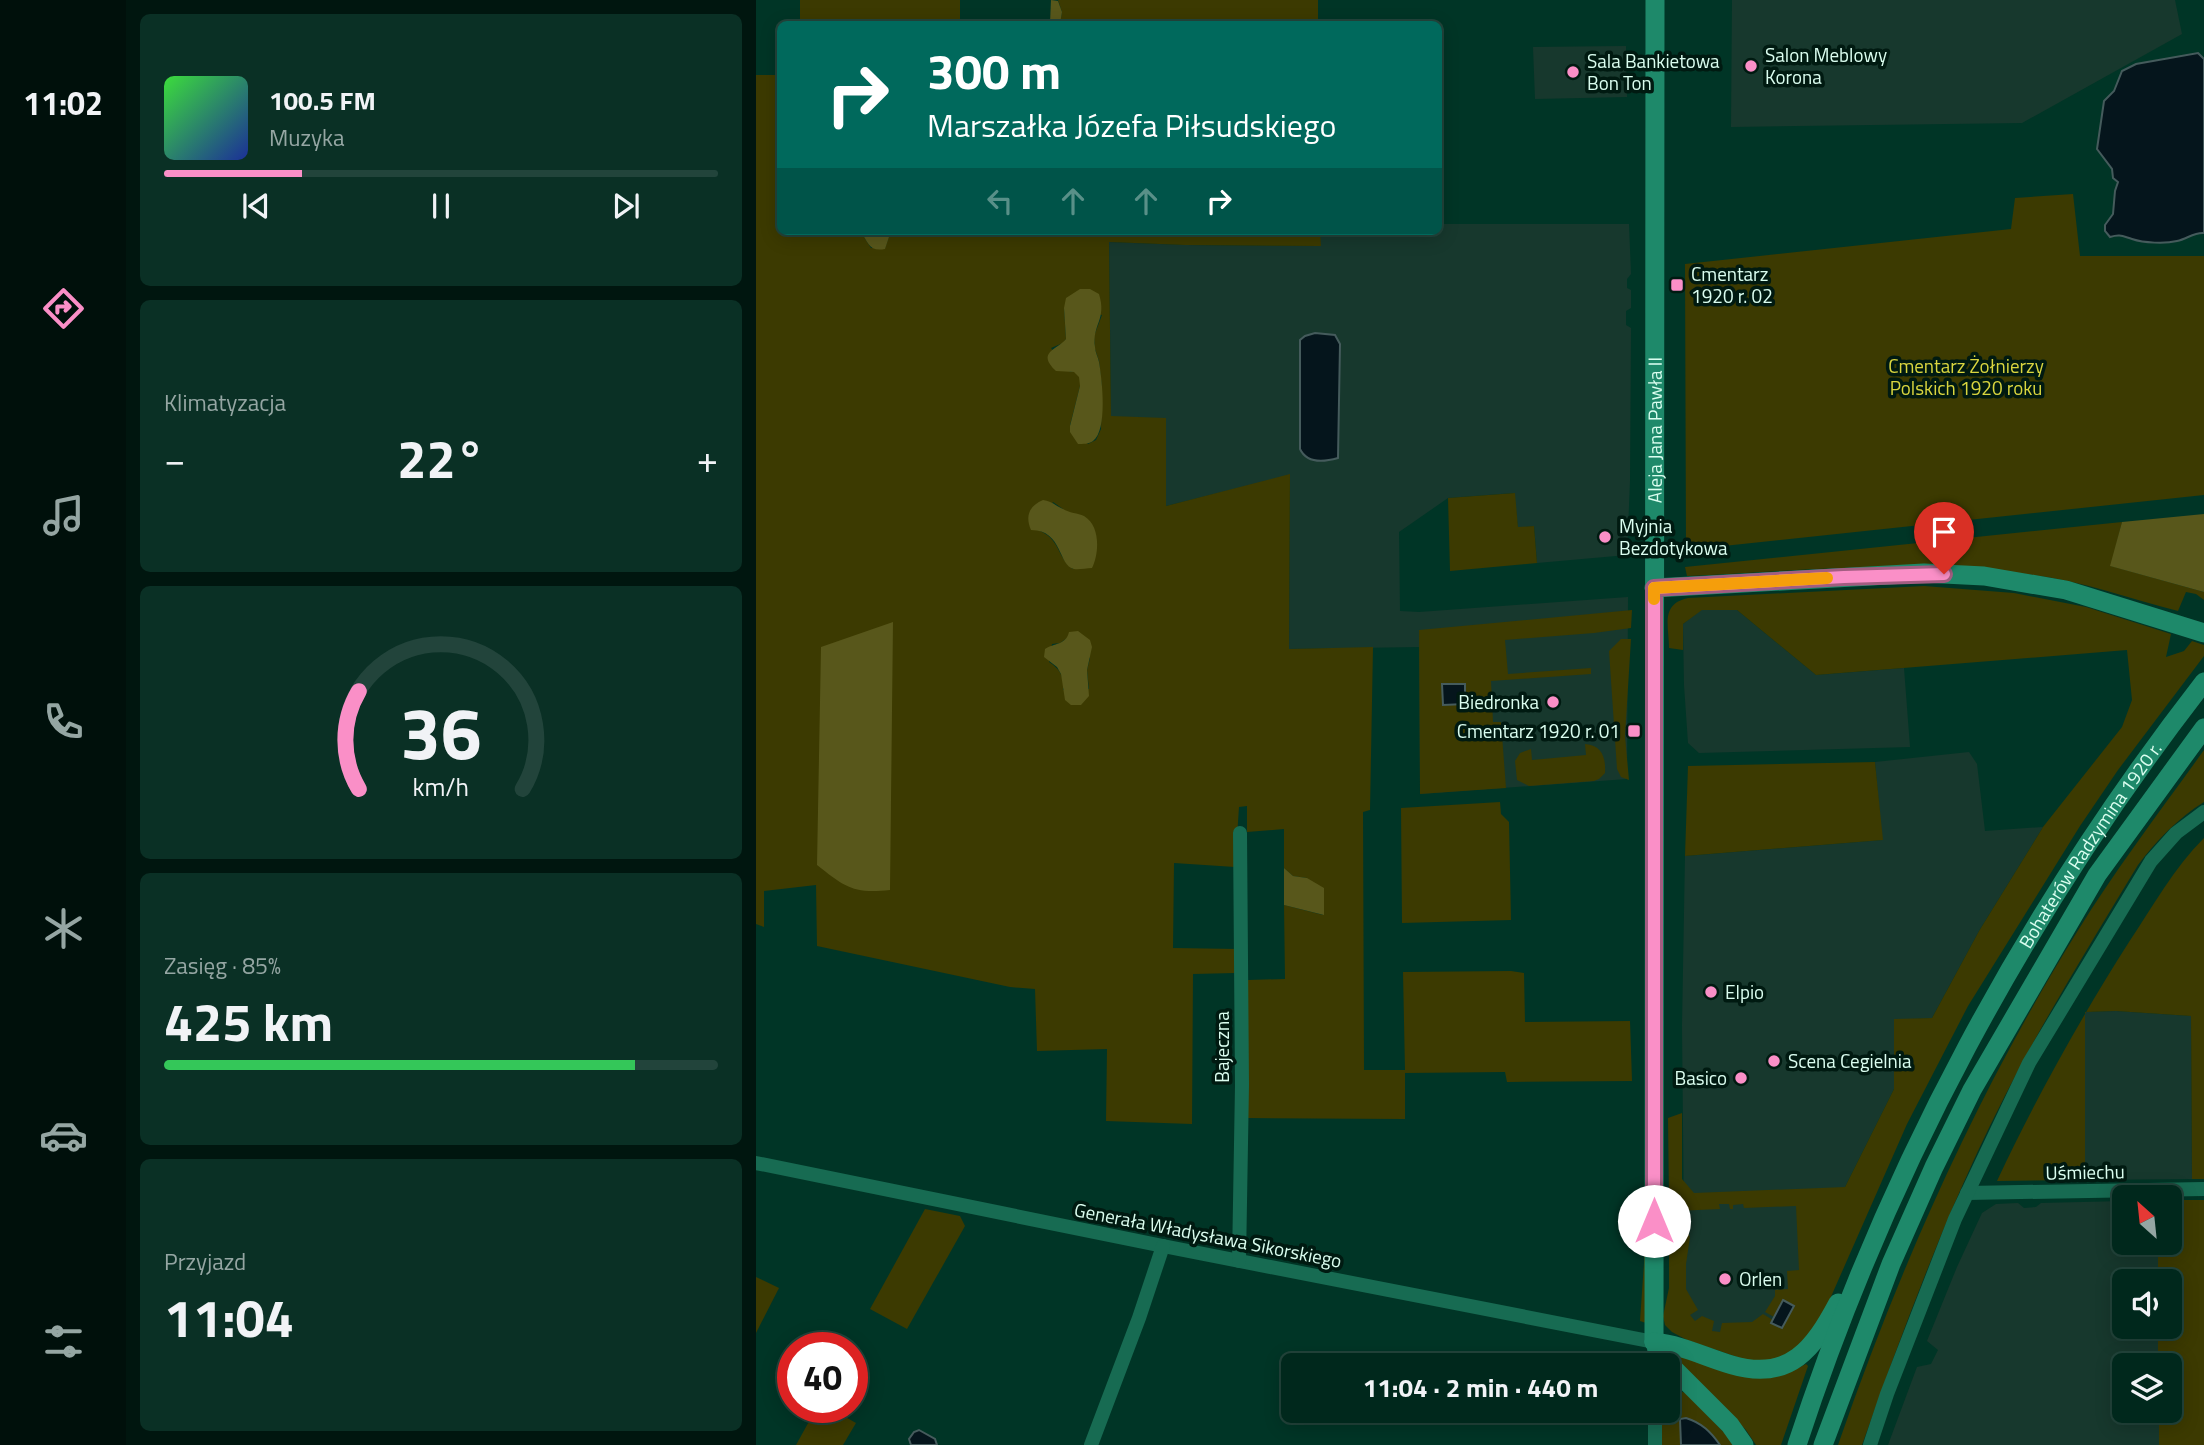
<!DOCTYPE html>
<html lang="pl">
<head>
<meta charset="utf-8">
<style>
  body { margin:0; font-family:"Titillium Web",sans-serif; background:#0a3025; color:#f1f3f6; height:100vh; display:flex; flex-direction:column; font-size:26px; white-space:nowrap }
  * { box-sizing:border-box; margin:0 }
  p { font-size:23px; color:#95a6a3 }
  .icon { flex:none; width:38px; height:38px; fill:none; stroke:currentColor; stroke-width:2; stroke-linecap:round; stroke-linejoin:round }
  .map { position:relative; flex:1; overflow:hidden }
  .sheet { display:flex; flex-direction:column; gap:14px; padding:14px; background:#00160f; width:630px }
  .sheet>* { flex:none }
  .top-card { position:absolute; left:21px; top:21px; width:665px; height:214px; border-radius:10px; box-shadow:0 4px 18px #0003,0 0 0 2px #22443b; background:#00695c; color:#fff; overflow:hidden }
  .needle { width:46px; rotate:333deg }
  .controls { position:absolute; left:1356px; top:1185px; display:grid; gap:14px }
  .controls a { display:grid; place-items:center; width:70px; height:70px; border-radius:10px; background:#00281c; box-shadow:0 4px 18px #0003,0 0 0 2px #22443b; font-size:35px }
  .speed { position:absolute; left:21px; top:1332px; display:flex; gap:14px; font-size:35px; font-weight:700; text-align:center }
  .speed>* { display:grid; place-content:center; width:91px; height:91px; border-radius:50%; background:#00281c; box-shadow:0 4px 18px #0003,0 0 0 2px #22443b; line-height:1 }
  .speed .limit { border:10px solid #d22; background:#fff; color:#111 }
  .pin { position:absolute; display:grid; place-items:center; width:60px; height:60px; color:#fff; margin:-72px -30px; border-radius:50% 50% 50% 0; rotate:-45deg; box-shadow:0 0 7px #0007 }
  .pin .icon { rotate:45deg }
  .me { position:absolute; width:77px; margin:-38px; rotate:0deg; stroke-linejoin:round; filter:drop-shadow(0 0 5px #0008) }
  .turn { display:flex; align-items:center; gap:24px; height:147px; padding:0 35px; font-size:32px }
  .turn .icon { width:91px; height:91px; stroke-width:2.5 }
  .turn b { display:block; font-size:49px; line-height:60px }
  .lanes { display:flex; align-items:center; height:66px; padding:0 35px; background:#0003; justify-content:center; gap:35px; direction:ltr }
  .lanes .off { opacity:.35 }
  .big { font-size:52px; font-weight:700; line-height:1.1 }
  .sheet .card { flex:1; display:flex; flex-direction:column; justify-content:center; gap:10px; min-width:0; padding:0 24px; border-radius:10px; background:#0a3025 }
  .sheet .dial { align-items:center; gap:0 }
  .dial svg { height:182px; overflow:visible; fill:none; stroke:#22443b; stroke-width:7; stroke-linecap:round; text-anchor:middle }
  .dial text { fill:#f1f3f6; stroke:none }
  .song { display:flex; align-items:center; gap:21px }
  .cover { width:84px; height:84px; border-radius:10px; background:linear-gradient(135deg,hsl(120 70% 55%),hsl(230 70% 35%)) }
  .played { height:7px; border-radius:4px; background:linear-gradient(90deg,#fa8fc7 25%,#22443b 25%) }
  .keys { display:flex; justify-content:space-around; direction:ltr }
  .heat { display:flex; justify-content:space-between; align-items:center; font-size:38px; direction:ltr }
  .charge { height:10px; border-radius:5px; background:linear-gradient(90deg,#34c759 85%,#22443b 0) }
  .trip { position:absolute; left:525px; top:1353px; width:399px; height:70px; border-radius:10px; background:#00281c; box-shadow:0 4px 18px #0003,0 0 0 2px #22443b; font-weight:700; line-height:70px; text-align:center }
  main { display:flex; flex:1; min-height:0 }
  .menu { display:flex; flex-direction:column; width:126px; justify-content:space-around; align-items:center; background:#00100b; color:#95a6a3 }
  .menu .icon { width:49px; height:49px }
  .menu .on { color:#fa8fc7 }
  .menu b { font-size:32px; color:#f1f3f6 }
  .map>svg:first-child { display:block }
  .built { fill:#17382d }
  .green { fill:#3c3a01; fill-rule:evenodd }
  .forest { fill:#58571b }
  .water { fill:#05151c; stroke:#455b5c; stroke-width:2 }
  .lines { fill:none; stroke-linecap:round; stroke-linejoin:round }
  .street { stroke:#176b52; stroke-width:14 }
  .secondary { stroke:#1e896a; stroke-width:19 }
  .route-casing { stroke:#a25d81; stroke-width:18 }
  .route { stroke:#fa8fc7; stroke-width:12 }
  .slow { stroke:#f59e0b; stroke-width:12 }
  .poi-dot { fill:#fa8fc7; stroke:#001a11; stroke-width:2.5 }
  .labels { text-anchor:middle; stroke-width:7; stroke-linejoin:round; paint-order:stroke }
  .poi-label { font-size:19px; fill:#dbfef0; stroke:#001a11; text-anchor:start }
  .park-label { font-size:19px; fill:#d9d63f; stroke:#001a11 }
  .street-label { font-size:19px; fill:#dbfef0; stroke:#001a11 }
</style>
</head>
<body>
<main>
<nav class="menu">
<b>11:02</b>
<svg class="icon on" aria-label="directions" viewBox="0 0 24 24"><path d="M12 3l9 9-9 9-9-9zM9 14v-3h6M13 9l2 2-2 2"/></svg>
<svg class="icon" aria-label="music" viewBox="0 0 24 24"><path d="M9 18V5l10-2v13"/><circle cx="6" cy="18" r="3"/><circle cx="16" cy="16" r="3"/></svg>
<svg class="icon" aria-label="phone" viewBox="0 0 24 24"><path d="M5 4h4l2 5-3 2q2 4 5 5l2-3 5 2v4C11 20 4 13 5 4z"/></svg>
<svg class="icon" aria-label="climate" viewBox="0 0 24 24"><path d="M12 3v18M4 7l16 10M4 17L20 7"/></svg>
<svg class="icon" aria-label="car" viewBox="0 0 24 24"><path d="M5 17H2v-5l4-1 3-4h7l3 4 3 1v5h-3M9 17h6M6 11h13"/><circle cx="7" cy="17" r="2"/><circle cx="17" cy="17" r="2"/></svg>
<svg class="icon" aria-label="filters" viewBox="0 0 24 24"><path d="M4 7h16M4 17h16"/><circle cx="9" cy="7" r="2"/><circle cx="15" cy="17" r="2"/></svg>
</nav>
<section class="sheet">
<div class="card">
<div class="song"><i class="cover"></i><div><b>100.5 FM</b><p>Muzyka</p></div></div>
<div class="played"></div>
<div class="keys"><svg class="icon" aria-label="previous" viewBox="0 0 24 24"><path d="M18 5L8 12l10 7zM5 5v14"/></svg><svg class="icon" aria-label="pause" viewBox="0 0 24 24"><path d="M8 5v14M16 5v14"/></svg><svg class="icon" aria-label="next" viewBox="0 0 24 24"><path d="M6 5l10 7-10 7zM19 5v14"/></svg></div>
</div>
<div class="card"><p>Klimatyzacja</p>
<div class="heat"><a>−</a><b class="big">22°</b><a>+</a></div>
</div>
<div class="card dial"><svg viewBox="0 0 100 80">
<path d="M14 69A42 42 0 1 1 86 69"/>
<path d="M14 69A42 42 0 0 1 14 26" stroke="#fa8fc7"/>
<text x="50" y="56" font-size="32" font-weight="700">36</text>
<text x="50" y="72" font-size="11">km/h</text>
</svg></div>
<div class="card"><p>Zasięg · 85%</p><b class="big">425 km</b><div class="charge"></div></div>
<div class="card"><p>Przyjazd</p><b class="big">11:04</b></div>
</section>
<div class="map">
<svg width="1448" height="1445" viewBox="0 0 1448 1445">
  <rect width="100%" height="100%" fill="#003526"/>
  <g class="built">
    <path d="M976,0H1419L1426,34L1266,123L975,127Z"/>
    <path d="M870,46L871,97L779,99L777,47Z"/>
    <path d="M683,224H873L875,274L871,279V288L875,290V308L870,311V325L875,328L874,481L871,555L781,563L778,526L762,528L758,493L692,498L643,532L644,611L663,612L872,597L871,779L664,794L663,647L533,649L534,475L410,506L355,417L353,242L429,245L564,246V231H682Z"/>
    <path d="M946,609L981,610L1060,675L1148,668L1154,747L943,753L932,743L928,685L927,624Z"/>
    <path d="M1213,752L1221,764L1229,831L1287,827L1223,931L1176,1018L1138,1020V1089L1089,1187L1033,1328L984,1340L929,1325L926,1026L929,856L1126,840L1119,762Z"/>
    <path d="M1360,1011L1435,1016L1436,1179L1329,1180V1012Z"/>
    <path d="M1368,1201V1242L1402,1243V1281H1368V1326L1402,1327V1365H1368V1410L1403,1411V1445H1132L1161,1367L1175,1364L1182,1350L1171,1341L1201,1267L1226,1213L1240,1204L1262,1203L1268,1208L1280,1207L1285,1203Z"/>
  </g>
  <g class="green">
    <path d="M44,0H204V24H149L145,20H138L125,24H44Z"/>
    <path d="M302,0H562V24H304L306,12Z"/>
    <path d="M0,75H24V231H104L115,248H129L135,231H564L565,246L429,245L353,242L355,416L410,418V506L534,474L533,649L617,647L614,810L607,812L608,1070H649L647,972L755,971L768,973L769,1022L874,1021L876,1081L751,1082L749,1072L649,1073V1119L491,1118L492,980L529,979L528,905L567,915L551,878L537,876L528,868V829L491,832V806L483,807L479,867L418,863L417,948L482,949L479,973L437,974L436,1124L350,1121L351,1049L281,1051L279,989L254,987L61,946L60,885L8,891V927L0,924ZM308,308L346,315L338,336L339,349L343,361L346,388L345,429L340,440L332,444L314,425L324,386V377L319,372H314L295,348L307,343L310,339ZM297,502L307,509L317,569C300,557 305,538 281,530ZM311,638L334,658L331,670L333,689L307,690C308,677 305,670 293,662L296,644L304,643Z"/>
    <path d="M1317,194L1324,256H1448V495L930,550L929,264L1255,229L1259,198Z"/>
    <path d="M759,493L762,527L778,526L781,563L694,571L692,498Z"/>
    <path d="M1366,522L1355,566L1448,592V600L1440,594L1430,592L1422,611C1375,599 1326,581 1277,575C1163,558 1046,571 931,576L929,567Z"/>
    <path d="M1168,586L1258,593L1330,607L1415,634L1410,657L1428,651L1436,641L1448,645V656L1362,770L1324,826L1212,1006L1151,1124L1063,1324L1031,1357L999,1363L931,1340L916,1332L909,1325L907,1316L913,1288V1235L916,1230L926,1227L930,1229L934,1237L930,1264V1289L942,1310L934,1315L939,1321L946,1316L958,1321L956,1331L964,1332L966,1323L996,1322L1007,1314L1017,1320L1016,1323L1028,1301L1018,1317L1009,1312L1019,1296V1290L1032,1289L1031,1271L1043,1270L1040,1206L988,1208L987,1204L977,1205V1209H974L973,1204H963L964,1209L920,1211V1207L913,1200L912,1118L926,1113V1179L938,1193L1089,1187L1138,1089V1019L1176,1018L1223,931L1287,827L1366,727L1376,700L1371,650L1060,675L981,610H946L927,624V650L913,648C913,626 904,604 932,598Z"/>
    <path d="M876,610L875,628L838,633L749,640L752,674L835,668V674L735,681L737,722H745L750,788L664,794L663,630Z"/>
    <path d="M865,639H875L869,736L873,780L865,777L861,769L853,651Z"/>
    <path d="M829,744C846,745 850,758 849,773L843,779L838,781L773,786L761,780L759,761L764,753L775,749L776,760L830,755Z"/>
    <path d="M1448,750V802C1422,818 1400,841 1382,865C1325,959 1267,1053 1221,1153C1177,1248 1141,1347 1106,1445H1082C1144,1266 1221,1093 1321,932C1360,869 1405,810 1448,750Z"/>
    <path d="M1119,762L1127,840L929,856L932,766Z"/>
    <path d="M744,802L745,814L753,822L755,920L646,923L645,808Z"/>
    <path d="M1448,838V1179H1436L1435,1016L1360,1011L1329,1012V1180L1241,1181C1280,1098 1324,1019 1373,942C1397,906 1418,868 1448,838Z"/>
    <path d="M1414,1200H1448V1445H1403V1411L1414,1410V1365H1402V1327L1414,1326V1281H1402V1243L1414,1242Z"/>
    <path d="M169,1209L204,1216L209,1226L151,1329L114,1309Z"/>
    <path d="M888,1215H889L890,1323L884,1321L888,1263Z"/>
    <path d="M0,1277L23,1288L0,1333Z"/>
    <path d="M921,1355L1040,1369L1050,1364L1052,1366L1025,1445H1000L990,1430L919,1357Z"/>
    <path d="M923,1391L930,1393L980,1445H904L903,1411L912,1410V1396Z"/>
    <path d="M61,1407H72L100,1423L87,1445H40Z"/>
  </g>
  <g class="forest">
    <path d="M295,0L302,1L306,12L304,24H294Z"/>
    <path d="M104,231H135L129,249C113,252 113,243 104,231Z"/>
    <path d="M324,289H334L343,294C351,320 336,324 339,347C339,352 342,357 343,362C346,379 352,430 337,441C333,444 327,444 322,444L314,432V426L324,386L323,377L318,372L300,371C280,352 301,350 310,339L308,308L310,298Z"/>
    <path d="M287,500C298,502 298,505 307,509C313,513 322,513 328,516C345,526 343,554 336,568C330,568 323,570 318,569C302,566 307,530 275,530C269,516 273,506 287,500Z"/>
    <path d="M1448,514V592L1354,566L1366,522Z"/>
    <path d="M137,622L134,890C97,894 89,887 61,865L65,647Z"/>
    <path d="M322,631L334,640L336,647L331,670L333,696L325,705H315L309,700L305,674L301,667L288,657L289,649C298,643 310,645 313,632Z"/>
    <path d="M528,868L537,876L551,878L568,888V915L528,905Z"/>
  </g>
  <g class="water">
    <path d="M1442,53L1448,59V233C1438,232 1431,239 1421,241C1409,244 1388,243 1376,239C1366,236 1364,234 1354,237L1349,231V225L1357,214L1359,191L1362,182L1357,178L1356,169L1341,149L1348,101L1358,91L1366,71L1380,64Z"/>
    <path d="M559,333L579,335L584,344L582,458C568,462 551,464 544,449V340L549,336Z"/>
    <path d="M686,684H709V704L687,705Z"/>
    <path d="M1027,1300L1038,1306L1026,1328L1015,1323Z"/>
    <path d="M930,1418C946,1423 955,1432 964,1445H925L924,1419Z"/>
    <path d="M163,1430L179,1439L181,1445H155L153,1439L158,1432Z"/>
  </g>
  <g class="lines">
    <g class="street">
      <path d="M0,1163L407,1246L898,1342V1365"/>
      <path d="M1211,1193L1448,1189"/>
      <path d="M483,1261L486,1085L484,833"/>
      <path d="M899,1410V1445"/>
      <path d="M335,1445L383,1318L407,1246"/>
      <path d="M1114,1445L1131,1394L1199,1219L1273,1063L1395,861L1420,833L1448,812"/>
    </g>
    <g class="secondary">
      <path d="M898,588L1168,573L1228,576L1310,590L1448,633"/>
      <path id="s1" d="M898,1342L899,0"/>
      <path d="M898,1342C926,1345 949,1357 976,1365C1034,1382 1058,1348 1082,1303"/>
      <path d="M898,1342L909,1360L974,1425L988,1445"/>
      <path id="s2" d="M1041,1445C1131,1169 1270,911 1448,682"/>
      <path d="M1067,1445L1135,1264L1178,1167L1216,1090L1341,875L1448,728"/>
    </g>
  </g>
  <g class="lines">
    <defs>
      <path id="route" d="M898,1221V588L1088,577L1188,574"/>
    </defs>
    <use href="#route" class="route-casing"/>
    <use href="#route" class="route"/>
    <path class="slow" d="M898,599V588L1071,578"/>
  </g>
  <g class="poi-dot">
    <circle cx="995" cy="66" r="7"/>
    <circle cx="817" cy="72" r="7"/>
    <rect x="914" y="278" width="14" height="14" rx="3.5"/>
    <circle cx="849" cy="537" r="7"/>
    <circle cx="797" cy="702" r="7"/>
    <rect x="871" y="724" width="14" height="14" rx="3.5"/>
    <circle cx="955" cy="992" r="7"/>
    <circle cx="1018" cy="1061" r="7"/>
    <circle cx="985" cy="1078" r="7"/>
    <circle cx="969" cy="1279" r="7"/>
  </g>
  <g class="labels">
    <g class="poi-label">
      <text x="1009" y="62">Salon Meblowy<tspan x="1009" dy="22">Korona</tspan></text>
      <text x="831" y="68">Sala Bankietowa<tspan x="831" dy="22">Bon Ton</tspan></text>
      <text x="935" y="281">Cmentarz<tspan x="935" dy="22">1920 r. 02</tspan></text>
      <text x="863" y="533">Myjnia<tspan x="863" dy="22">Bezdotykowa</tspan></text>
      <text x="783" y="709" text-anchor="end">Biedronka</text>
      <text x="864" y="738" text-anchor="end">Cmentarz 1920 r. 01</text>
      <text x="969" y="999">Elpio</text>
      <text x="1032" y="1068">Scena Cegielnia</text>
      <text x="971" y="1085" text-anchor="end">Basico</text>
      <text x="983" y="1286">Orlen</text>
    </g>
    <g class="park-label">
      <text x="1210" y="373">Cmentarz Żołnierzy<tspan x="1210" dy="22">Polskich 1920 roku</tspan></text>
    </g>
    <g class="street-label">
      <text dy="7" stroke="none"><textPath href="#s1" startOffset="912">Aleja Jana Pawła II</textPath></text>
      <text dy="7" stroke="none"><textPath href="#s2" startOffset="670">Bohaterów Radzymina 1920 r.</textPath></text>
      <text transform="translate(466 1047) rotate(-90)" y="7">Bajeczna</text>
      <text transform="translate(1329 1172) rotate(-1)" y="7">Uśmiechu</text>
      <text transform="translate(452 1235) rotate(11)" y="7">Generała Władysława Sikorskiego</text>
    </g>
  </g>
</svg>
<div class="controls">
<a><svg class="needle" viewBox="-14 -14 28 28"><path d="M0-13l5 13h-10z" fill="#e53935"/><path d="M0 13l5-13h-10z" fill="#95a6a3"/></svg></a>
<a><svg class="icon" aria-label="sound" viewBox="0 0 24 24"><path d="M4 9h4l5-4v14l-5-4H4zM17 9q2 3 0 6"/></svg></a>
<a><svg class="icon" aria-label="layers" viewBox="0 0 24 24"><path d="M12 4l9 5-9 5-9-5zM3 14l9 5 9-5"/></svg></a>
</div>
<div class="speed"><div class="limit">40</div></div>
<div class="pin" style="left:1188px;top:574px;background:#d93025"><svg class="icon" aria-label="arrive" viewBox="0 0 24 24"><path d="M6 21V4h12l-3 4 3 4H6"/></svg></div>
<svg class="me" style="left:898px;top:1221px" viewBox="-20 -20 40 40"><circle r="19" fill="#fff"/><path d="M0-13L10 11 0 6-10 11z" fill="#fa8fc7"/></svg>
<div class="trip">11:04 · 2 min · 440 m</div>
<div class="top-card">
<div class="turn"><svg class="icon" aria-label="right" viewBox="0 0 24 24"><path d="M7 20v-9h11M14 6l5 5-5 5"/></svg><div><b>300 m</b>Marszałka Józefa Piłsudskiego</div></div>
<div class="lanes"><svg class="icon off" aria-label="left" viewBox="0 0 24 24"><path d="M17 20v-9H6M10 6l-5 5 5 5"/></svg><svg class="icon off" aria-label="ahead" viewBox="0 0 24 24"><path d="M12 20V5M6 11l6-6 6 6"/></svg><svg class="icon off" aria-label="ahead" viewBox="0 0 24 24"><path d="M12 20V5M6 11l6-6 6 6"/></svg><svg class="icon" aria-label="right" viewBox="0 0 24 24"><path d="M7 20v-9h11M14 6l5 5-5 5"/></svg></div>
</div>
</div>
</main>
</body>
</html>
